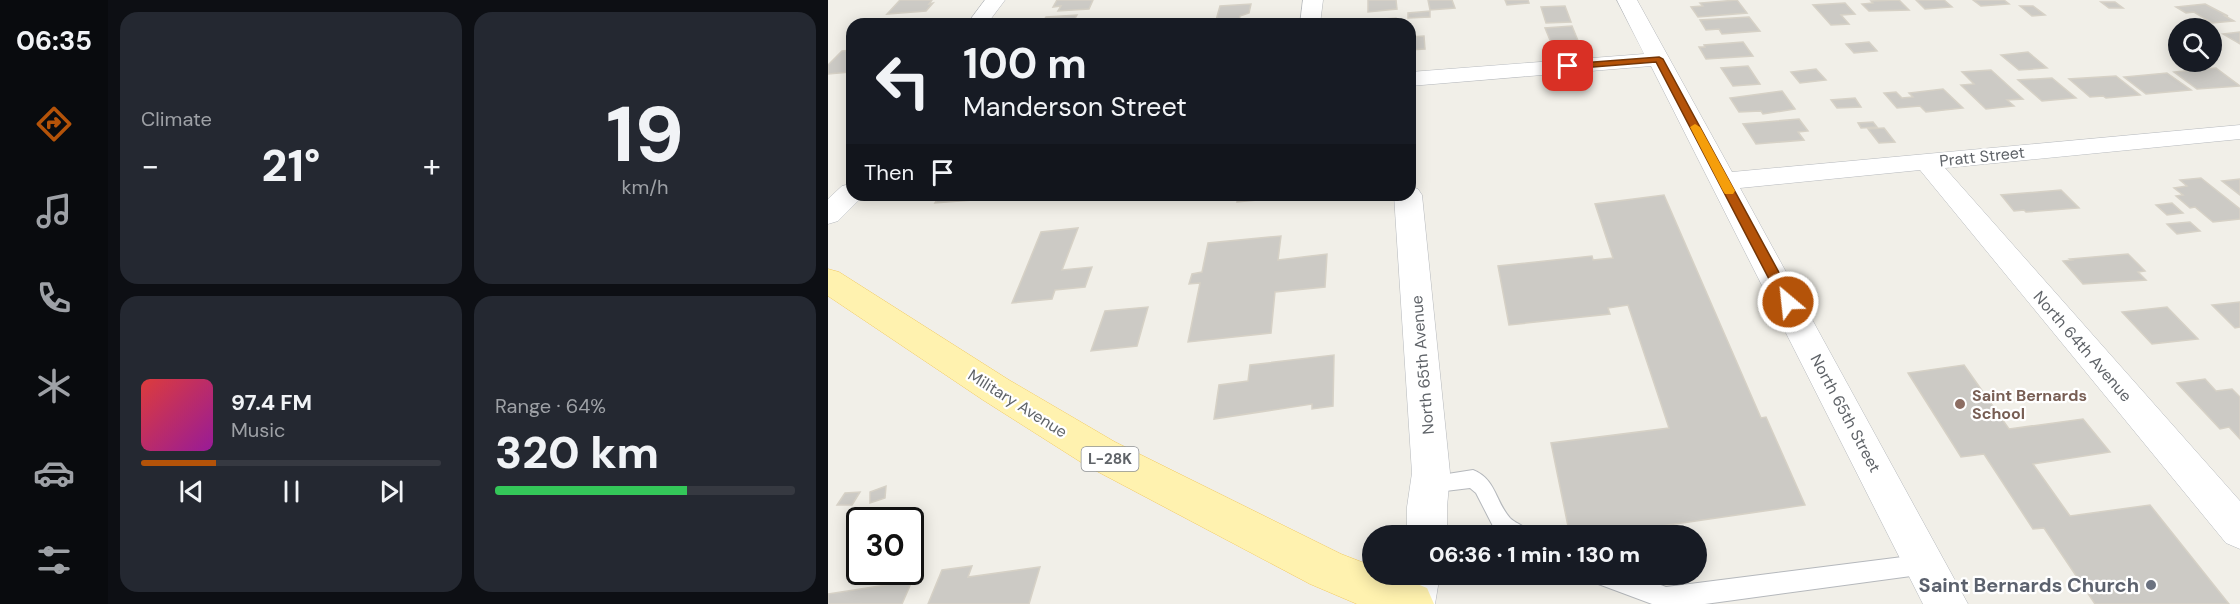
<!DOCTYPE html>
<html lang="en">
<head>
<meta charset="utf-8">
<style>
  body { margin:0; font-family:"DM Sans",sans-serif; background:#242831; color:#f1f3f6; height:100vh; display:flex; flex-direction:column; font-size:22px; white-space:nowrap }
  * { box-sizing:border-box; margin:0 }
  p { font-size:20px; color:#9ea1a6 }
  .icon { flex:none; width:33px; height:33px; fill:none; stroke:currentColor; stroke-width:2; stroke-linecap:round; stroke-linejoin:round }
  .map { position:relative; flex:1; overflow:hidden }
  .drawer { display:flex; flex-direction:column; gap:12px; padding:12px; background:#0d0f14; width:720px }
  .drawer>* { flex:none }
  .top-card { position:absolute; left:18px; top:18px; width:570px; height:183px; border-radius:18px; box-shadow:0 3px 15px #0003; background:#171b24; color:#f1f3f6; overflow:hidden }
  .buttons { position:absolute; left:1340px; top:18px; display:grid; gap:12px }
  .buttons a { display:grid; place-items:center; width:54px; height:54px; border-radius:50%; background:#171b24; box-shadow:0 3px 15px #0003; font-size:30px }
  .speed { position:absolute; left:18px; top:507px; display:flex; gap:12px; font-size:30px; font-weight:700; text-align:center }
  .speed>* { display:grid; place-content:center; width:78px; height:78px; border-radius:50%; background:#171b24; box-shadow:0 3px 15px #0003; line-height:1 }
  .speed .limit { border:3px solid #111; border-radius:9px; background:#fff; color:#111 }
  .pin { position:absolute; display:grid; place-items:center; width:51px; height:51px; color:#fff; margin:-26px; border-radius:12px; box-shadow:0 3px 9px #0006 }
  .me { position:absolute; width:66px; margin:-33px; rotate:332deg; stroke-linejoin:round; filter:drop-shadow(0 0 4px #0008) }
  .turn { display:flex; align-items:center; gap:21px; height:126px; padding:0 18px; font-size:27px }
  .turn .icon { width:78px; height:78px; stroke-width:2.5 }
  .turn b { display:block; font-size:42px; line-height:51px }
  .then { display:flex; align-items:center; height:57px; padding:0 18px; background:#0003; gap:12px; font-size:22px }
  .big { font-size:45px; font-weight:800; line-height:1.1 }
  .drawer .widget { flex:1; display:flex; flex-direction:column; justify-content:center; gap:9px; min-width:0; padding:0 21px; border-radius:18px; background:#242831 }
  .drawer .dial { align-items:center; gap:0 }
  .dial b { font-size:78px; line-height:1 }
  .song { display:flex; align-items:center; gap:18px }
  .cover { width:72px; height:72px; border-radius:9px; background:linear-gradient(135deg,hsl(0 70% 55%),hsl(300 70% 35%)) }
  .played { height:6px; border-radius:3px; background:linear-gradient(90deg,#b45309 25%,#363941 25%) }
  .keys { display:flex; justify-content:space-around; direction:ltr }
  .heat { display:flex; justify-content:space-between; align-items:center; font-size:33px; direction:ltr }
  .charge { height:9px; border-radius:4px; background:linear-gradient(90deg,#34c759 64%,#363941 0) }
  .drawer .tiles { flex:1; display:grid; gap:12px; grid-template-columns:repeat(2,1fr) }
  .trip { position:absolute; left:534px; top:525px; width:345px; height:60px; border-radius:30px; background:#171b24; box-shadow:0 3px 15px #0003; font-weight:800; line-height:60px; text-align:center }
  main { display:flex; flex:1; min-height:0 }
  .tabs { display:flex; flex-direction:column; width:108px; justify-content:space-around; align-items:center; background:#090b0e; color:#9ea1a6 }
  .tabs .icon { width:42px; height:42px }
  .tabs .current { color:#b45309 }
  .tabs b { font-size:27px; color:#f1f3f6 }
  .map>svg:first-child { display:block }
  .building { fill:#cccac5; stroke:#d6d1c6; stroke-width:1.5 }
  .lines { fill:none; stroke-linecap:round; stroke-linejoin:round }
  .service-casing { stroke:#b5b8bc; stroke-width:2 }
  .minor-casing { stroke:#b5b8bc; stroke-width:1 }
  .primary-casing { stroke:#f2c960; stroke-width:1 }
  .service { fill:#fff; fill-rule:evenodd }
  .minor { fill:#fff; fill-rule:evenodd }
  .primary { fill:#fff2af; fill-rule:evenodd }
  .route { fill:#b45309; stroke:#753606; stroke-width:1.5 }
  .slow { fill:#f59e0b }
  .education-dot { fill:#8d6e63; stroke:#fff; stroke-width:2 }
  .worship-dot { fill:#6b7280; stroke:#fff; stroke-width:2 }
  .labels { text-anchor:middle; stroke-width:4.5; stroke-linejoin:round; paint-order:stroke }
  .shield { fill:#fff; stroke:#8f9295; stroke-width:1.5 }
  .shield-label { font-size:15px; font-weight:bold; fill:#5f6368 }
  .street-label { font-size:16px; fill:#5f6368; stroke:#fff }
  .education-label { font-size:16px; font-weight:bold; fill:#785e54; stroke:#fff; text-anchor:start }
  .near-worship-label { font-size:20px; font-weight:bold; fill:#5b616d; stroke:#fff; text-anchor:end }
</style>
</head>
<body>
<main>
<nav class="tabs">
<b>06:35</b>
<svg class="icon current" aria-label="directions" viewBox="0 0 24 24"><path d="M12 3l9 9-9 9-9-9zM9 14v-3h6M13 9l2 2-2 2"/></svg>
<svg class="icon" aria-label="music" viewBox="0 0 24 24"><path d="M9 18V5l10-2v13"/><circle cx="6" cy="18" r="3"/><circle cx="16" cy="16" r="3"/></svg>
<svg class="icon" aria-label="phone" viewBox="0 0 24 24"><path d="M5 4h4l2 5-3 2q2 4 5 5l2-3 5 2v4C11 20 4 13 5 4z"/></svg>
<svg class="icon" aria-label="climate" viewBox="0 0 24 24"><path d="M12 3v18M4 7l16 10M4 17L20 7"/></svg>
<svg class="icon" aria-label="car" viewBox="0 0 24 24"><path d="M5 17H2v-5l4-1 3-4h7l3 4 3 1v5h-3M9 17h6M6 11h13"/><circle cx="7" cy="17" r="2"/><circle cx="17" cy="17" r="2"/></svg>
<svg class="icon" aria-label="filters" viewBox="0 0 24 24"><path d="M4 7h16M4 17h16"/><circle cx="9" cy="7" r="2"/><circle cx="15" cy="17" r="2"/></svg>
</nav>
<section class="drawer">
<div class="tiles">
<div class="widget"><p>Climate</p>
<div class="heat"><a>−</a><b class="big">21°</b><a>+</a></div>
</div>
<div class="widget dial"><b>19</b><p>km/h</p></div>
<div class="widget">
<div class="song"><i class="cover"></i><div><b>97.4 FM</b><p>Music</p></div></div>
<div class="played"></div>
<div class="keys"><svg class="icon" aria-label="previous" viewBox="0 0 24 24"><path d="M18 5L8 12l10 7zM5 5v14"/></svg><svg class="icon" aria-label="pause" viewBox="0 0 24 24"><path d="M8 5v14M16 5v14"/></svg><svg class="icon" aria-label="next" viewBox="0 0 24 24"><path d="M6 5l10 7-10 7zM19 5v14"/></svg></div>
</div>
<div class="widget"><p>Range · 64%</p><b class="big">320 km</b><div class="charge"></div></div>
</div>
</section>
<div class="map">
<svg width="1412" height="604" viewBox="0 0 1412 604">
  <rect width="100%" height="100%" fill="#f1efe8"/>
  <g class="building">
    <path d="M72,0H104L101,4L105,3L98,11L59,14Z"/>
    <path d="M229,0H265L261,9L230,11L233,6L225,7Z"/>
    <path d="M540,0H568L569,9L540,12Z"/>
    <path d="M600,0H624L627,8L602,10Z"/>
    <path d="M677,0H700L701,3L679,5Z"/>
    <path d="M909,0L919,13L870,17L863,7L875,6L872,3Z"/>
    <path d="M1071,0L1081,10L1041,11L1034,4L1045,3L1043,1Z"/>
    <path d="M1088,0H1116L1124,7L1097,9Z"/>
    <path d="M1145,0H1176L1181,4L1153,6Z"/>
    <path d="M1273,2H1287L1295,8H1281Z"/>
    <path d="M1017,3L1027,14L1013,15L1021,24L1003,25L985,5Z"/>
    <path d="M423,4L421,13L412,16L411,22L387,24L392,6Z"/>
    <path d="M1377,4L1400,16H1397L1406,21L1384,23L1366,12L1358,13L1348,7Z"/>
    <path d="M737,6L743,22L718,23L713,7Z"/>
    <path d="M1192,6H1205L1217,15L1204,16Z"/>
    <path d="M602,11V17L580,18V13Z"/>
    <path d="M249,15L244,24H213L218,17Z"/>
    <path d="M921,17L932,31L894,34L891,29L878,30L872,20Z"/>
    <path d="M568,18V24H543V20Z"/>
    <path d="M83,19L79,24H50L53,21Z"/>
    <path d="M744,26L751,43L724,45L717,28Z"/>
    <path d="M1412,32V44L1395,34Z"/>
    <path d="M596,36L597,49L582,50V37Z"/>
    <path d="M915,42L925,56L878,59L871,47H877L876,45Z"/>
    <path d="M1041,42L1049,51L1026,53L1018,44Z"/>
    <path d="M24,50L22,72L0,74V65L14,51Z"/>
    <path d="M1200,52L1219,68L1191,70L1173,55Z"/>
    <path d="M920,66L932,84L905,86L893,68Z"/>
    <path d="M1388,68L1412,86L1369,89L1346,72Z"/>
    <path d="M988,69L998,80L972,83L963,72Z"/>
    <path d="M1163,70L1195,99L1179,100L1186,106L1158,109L1133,85L1146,84L1134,72Z"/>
    <path d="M1339,73L1363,90L1318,94L1296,77Z"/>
    <path d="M1288,76L1312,95L1278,98L1275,96L1262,97L1241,79Z"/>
    <path d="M1224,78L1248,98L1214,101L1190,80Z"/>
    <path d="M1115,89L1135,108L1098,112L1092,106L1069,108L1056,93L1068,92L1074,98L1085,97L1081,93Z"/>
    <path d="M954,91L967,109L935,114L933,111L911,112L902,98Z"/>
    <path d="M1027,98L1033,107L1009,108L1003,100Z"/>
    <path d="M971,119L980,131L970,132L976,140L928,144L915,124Z"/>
    <path d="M1045,122L1049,127L1033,128L1030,123Z"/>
    <path d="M1056,128L1067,142L1051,143L1040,129Z"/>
    <path d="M1373,178L1412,209V219L1385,222L1367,207L1362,208L1348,196L1355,195L1346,188L1359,186L1352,180Z"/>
    <path d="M1412,179V195L1394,181Z"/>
    <path d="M1233,190L1251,208L1198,212L1196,210L1186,211L1173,195Z"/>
    <path d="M112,195H160L158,199L107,203Z"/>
    <path d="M410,195H441L440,199L409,202Z"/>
    <path d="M836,195L933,418L938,417L977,505L765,536H742L723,443L841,428L800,305L780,308L782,314L681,325L670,266L764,256L765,260L785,258L767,204Z"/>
    <path d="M1344,203L1355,213L1339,215L1328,205Z"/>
    <path d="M1362,222L1372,231L1349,234L1339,224Z"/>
    <path d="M250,228L234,270L264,267L257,287L227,290L224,299L184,303L213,232Z"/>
    <path d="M453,236L450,260L499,254L497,287L447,292L443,333L360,342L372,283L361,284L364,274L374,272L380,243Z"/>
    <path d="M1300,254L1317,271L1310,272L1318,280L1255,284L1235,261L1244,260L1242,259Z"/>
    <path d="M1412,302V327L1407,328L1384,305Z"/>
    <path d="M320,307L309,346L263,351L277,311Z"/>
    <path d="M1339,307L1370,339L1324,344L1294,312Z"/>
    <path d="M506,355L505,406L484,409V404L386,419L391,385L420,381L422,365Z"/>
    <path d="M1136,365L1181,429L1255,419L1282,452L1205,464L1242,516L1322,505L1401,604H1267L1216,528L1205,529L1156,454L1133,457L1080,373Z"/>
    <path d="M1377,379L1388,391L1404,389L1412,397V439L1401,427L1392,429L1349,383Z"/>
    <path d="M58,486L57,498L42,503V492Z"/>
    <path d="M32,492L24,505H9L17,493Z"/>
    <path d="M144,566L140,577L212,567L201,604H100L114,570Z"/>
    <path d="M84,581L74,604H0V594Z"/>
  </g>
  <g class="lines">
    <defs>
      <g id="service">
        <path d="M645,470C668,479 667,501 682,518C689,525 699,525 703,536H673L668,532L648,493L642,488L601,493L594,490L591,484L594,478Z"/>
        <path d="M1098,554L1106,557L1109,564L1106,571L1098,574L877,604H824L765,582L762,574H804L838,587Z"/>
      </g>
      <g id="minor">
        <path d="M157,0H177L159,24H139Z"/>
        <path d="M475,0H495L492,24H472Z"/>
        <path d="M789,0H809L904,172L1412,125V139L1117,168L1412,501V549L1398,543L1092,170L912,188L1140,604H1095L823,66L582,86V72L816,54Z"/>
        <path d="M24,184V195H36L10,221L0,224V199L14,186Z"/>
        <path d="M582,187L590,189L594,195L622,473L619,507V536H579V507L584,473L566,195H582Z"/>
        <path d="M570,574H612L607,604H563Z"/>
      </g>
      <path id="primary" d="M0,269L11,272L181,380L287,442L513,554L544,566V574H565L599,588L606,604H529L482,584L259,466L155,400L0,296Z"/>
    </defs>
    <use href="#service" class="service-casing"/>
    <use href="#minor" class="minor-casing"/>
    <use href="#primary" class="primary-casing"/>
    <use href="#service" class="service"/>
    <use href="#minor" class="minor"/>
    <use href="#primary" class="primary"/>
  </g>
  <path class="route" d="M831,57L835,59L967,302L965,306H955L953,302L828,62L740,69L735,66L740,64Z"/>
  <path class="slow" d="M867,124L872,127L907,191L905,194H897L895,191L862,127Z"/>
  <circle class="education-dot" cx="1132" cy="404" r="6"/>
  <circle class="worship-dot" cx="1323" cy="585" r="6"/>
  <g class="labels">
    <rect class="shield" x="253.5" y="447" width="57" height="24" rx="4.5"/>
    <g class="shield-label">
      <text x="282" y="464">L-28K</text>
    </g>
    <g class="street-label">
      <text transform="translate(1154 156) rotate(-6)" y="6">Pratt Street</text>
      <text transform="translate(1255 346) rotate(49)" y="6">North 64th Avenue</text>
      <text transform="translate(594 365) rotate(-95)" y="6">North 65th Avenue</text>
      <text transform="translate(190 403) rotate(32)" y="6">Military Avenue</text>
      <text transform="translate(1018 413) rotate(62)" y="6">North 65th Street</text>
    </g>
    <g class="education-label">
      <text x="1144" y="401">Saint Bernards<tspan x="1144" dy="18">School</tspan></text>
    </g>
    <g class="near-worship-label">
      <text x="1311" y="592">Saint Bernards Church</text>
    </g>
  </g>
</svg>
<div class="buttons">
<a><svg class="icon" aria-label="search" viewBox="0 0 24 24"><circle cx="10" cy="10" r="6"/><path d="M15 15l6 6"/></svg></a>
</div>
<div class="speed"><div class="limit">30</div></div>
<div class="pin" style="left:740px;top:66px;background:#d93025"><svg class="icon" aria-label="arrive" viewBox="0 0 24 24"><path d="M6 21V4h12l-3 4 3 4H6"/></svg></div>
<svg class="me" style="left:960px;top:302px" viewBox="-20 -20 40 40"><circle r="17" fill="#b45309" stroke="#fff" stroke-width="3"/><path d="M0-11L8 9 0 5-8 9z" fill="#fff"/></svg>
<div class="trip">06:36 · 1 min · 130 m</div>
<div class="top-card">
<div class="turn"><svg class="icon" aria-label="left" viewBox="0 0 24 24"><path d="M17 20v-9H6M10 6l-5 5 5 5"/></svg><div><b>100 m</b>Manderson Street</div></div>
<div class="then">Then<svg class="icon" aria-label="arrive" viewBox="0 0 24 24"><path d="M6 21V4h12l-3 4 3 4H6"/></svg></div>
</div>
</div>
</main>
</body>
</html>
